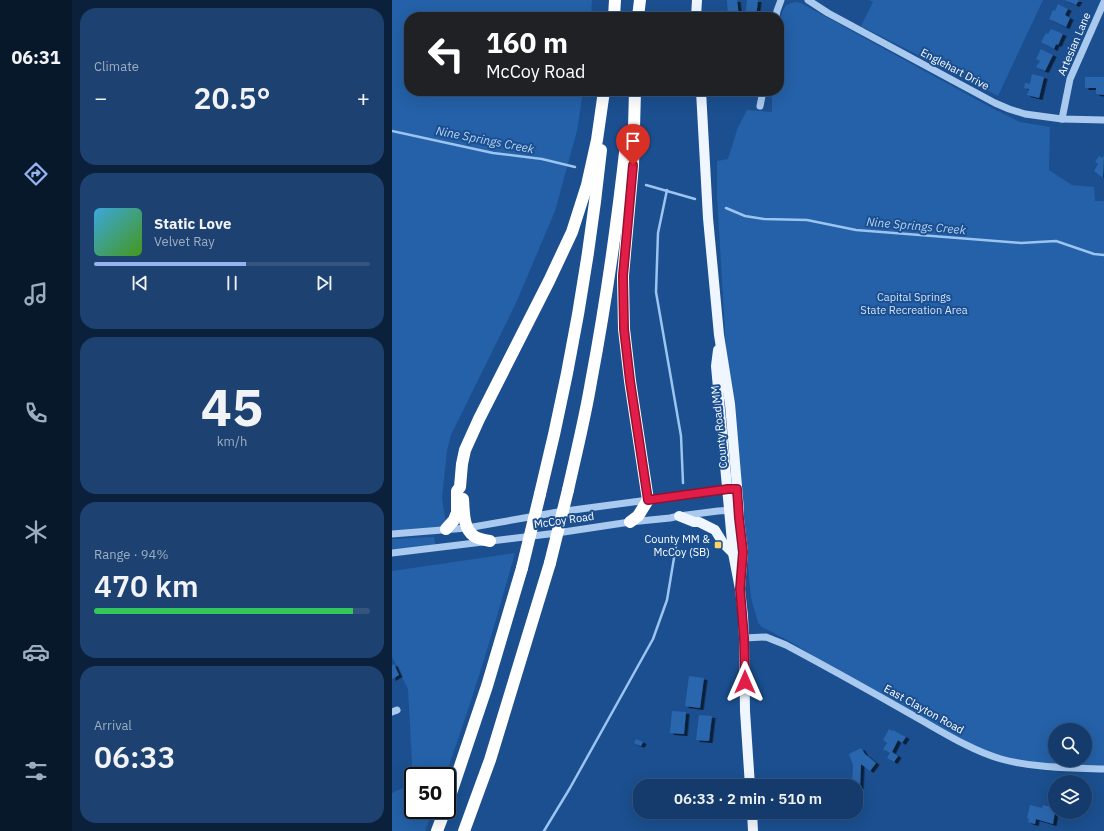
<!DOCTYPE html>
<html lang="en">
<head>
<meta charset="utf-8">
<style>
  body { margin:0; font-family:"IBM Plex Sans",sans-serif; background:#1d4271; color:#f1f3f6; height:100vh; display:flex; flex-direction:column; font-size:15px; white-space:nowrap }
  * { box-sizing:border-box; margin:0 }
  p { font-size:13px; color:#9dadc1 }
  .icon { flex:none; width:22px; height:22px; fill:none; stroke:currentColor; stroke-width:2; stroke-linecap:round; stroke-linejoin:round }
  .map { position:relative; flex:1; overflow:hidden }
  .drawer { display:flex; flex-direction:column; gap:8px; padding:8px; background:#0b203b; width:320px }
  .drawer>* { flex:none }
  .guide { position:absolute; left:12px; top:12px; width:380px; height:84px; border-radius:16px; box-shadow:0 4px 16px #0002,0 0 0 1px #33557e; background:#202124; color:#fff; overflow:hidden }
  .controls { position:absolute; left:656px; top:723px; display:grid; gap:8px }
  .controls a { display:grid; place-items:center; width:44px; height:44px; border-radius:50%; background:#143b6b; box-shadow:0 4px 16px #0002,0 0 0 1px #33557e; font-size:20px }
  .speed { position:absolute; left:12px; top:767px; display:flex; gap:8px; font-size:20px; font-weight:700; text-align:center }
  .speed>* { display:grid; place-content:center; width:52px; height:52px; border-radius:50%; background:#143b6b; box-shadow:0 4px 16px #0002,0 0 0 1px #33557e; line-height:1 }
  .speed .limit { border:2px solid #111; border-radius:6px; background:#fff; color:#111 }
  .pin { position:absolute; display:grid; place-items:center; width:34px; height:34px; color:#fff; margin:-41px -17px; border-radius:50% 50% 50% 0; rotate:-45deg; box-shadow:0 0 4px #0007 }
  .pin .icon { rotate:45deg }
  .me { position:absolute; width:44px; margin:-22px; rotate:0deg; stroke-linejoin:round; filter:drop-shadow(0 0 3px #0008) }
  .turn { display:flex; align-items:center; gap:14px; height:84px; padding:0 16px; font-size:18px }
  .turn .icon { width:52px; height:52px; stroke-width:2.5 }
  .turn b { display:block; font-size:28px; line-height:34px }
  .big { font-size:30px; font-weight:600; line-height:1.1 }
  .drawer .widget { flex:1; display:flex; flex-direction:column; justify-content:center; gap:6px; min-width:0; padding:0 14px; border-radius:16px; background:#1d4271 }
  .drawer .dial { align-items:center; gap:0 }
  .dial b { font-size:52px; line-height:1 }
  .song { display:flex; align-items:center; gap:12px }
  .cover { width:48px; height:48px; border-radius:6px; background:linear-gradient(135deg,hsl(200 70% 55%),hsl(100 70% 35%)) }
  .played { height:4px; border-radius:2px; background:linear-gradient(90deg,#95b2f1 55%,#33557e 55%) }
  .keys { display:flex; justify-content:space-around; direction:ltr }
  .heat { display:flex; justify-content:space-between; align-items:center; font-size:22px; direction:ltr }
  .charge { height:6px; border-radius:3px; background:linear-gradient(90deg,#34c759 94%,#33557e 0) }
  .trip { position:absolute; left:241px; top:779px; width:230px; height:40px; border-radius:16px; background:#143b6b; box-shadow:0 4px 16px #0002,0 0 0 1px #33557e; font-weight:600; line-height:40px; text-align:center }
  main { display:flex; flex:1; min-height:0 }
  .tab-bar { display:flex; flex-direction:column; width:72px; justify-content:space-around; align-items:center; background:#08182b; color:#9dadc1 }
  .tab-bar .icon { width:28px; height:28px }
  .tab-bar .selected { color:#95b2f1 }
  .tab-bar b { font-size:18px; color:#f1f3f6 }
  .map>svg:first-child { display:block }
  .green { fill:#2461a8; fill-rule:evenodd }
  .lines { fill:none; stroke-linecap:round; stroke-linejoin:round }
  .stream { stroke:#9cc4f0; stroke-width:2.5 }
  .building { fill:#2a66ad; filter:url(#shadow) }
  .minor { stroke:#a9c9ee; stroke-width:7 }
  .major { stroke:#f0f6ff; stroke-width:10 }
  .highway { stroke:#fff; stroke-width:12 }
  .highway-bridge { stroke:#fff; stroke-width:12 }
  .route-casing { stroke:#92132f; stroke-width:10 }
  .route { stroke:#e11d48; stroke-width:7 }
  .poi-dot { fill:#ffd166; stroke:#1b4f8f; stroke-width:1.5 }
  .labels { text-anchor:middle; stroke-width:4; stroke-linejoin:round; paint-order:stroke }
  .street-label { font-size:11px; fill:#fff; stroke:#1b4f8f }
  .park-label { font-size:11px; fill:#cfe3fa; stroke:#1b4f8f }
  .poi-label { font-size:11px; fill:#fff; stroke:#1b4f8f; text-anchor:end }
  .water-label { font-size:12px; font-style:italic; fill:#b5d3f5; stroke:#1b4f8f }
</style>
</head>
<body>
<main>
<nav class="tab-bar">
<b>06:31</b>
<svg class="icon selected" aria-label="directions" viewBox="0 0 24 24"><path d="M12 3l9 9-9 9-9-9zM9 14v-3h6M13 9l2 2-2 2"/></svg>
<svg class="icon" aria-label="music" viewBox="0 0 24 24"><path d="M9 18V5l10-2v13"/><circle cx="6" cy="18" r="3"/><circle cx="16" cy="16" r="3"/></svg>
<svg class="icon" aria-label="phone" viewBox="0 0 24 24"><path d="M5 4h4l2 5-3 2q2 4 5 5l2-3 5 2v4C11 20 4 13 5 4z"/></svg>
<svg class="icon" aria-label="climate" viewBox="0 0 24 24"><path d="M12 3v18M4 7l16 10M4 17L20 7"/></svg>
<svg class="icon" aria-label="car" viewBox="0 0 24 24"><path d="M5 17H2v-5l4-1 3-4h7l3 4 3 1v5h-3M9 17h6M6 11h13"/><circle cx="7" cy="17" r="2"/><circle cx="17" cy="17" r="2"/></svg>
<svg class="icon" aria-label="filters" viewBox="0 0 24 24"><path d="M4 7h16M4 17h16"/><circle cx="9" cy="7" r="2"/><circle cx="15" cy="17" r="2"/></svg>
</nav>
<section class="drawer">
<div class="widget"><p>Climate</p>
<div class="heat"><a>−</a><b class="big">20.5°</b><a>+</a></div>
</div>
<div class="widget">
<div class="song"><i class="cover"></i><div><b>Static Love</b><p>Velvet Ray</p></div></div>
<div class="played"></div>
<div class="keys"><svg class="icon" aria-label="previous" viewBox="0 0 24 24"><path d="M18 5L8 12l10 7zM5 5v14"/></svg><svg class="icon" aria-label="pause" viewBox="0 0 24 24"><path d="M8 5v14M16 5v14"/></svg><svg class="icon" aria-label="next" viewBox="0 0 24 24"><path d="M6 5l10 7-10 7zM19 5v14"/></svg></div>
</div>
<div class="widget dial"><b>45</b><p>km/h</p></div>
<div class="widget"><p>Range · 94%</p><b class="big">470 km</b><div class="charge"></div></div>
<div class="widget"><p>Arrival</p><b class="big">06:33</b></div>
</section>
<div class="map">
<svg width="712" height="831" viewBox="0 0 712 831">
  <defs>
    <filter id="shadow"><feDropShadow dx="3.5" dy="2" stdDeviation="0" flood-color="#0009"/></filter>
  </defs>
  <rect width="100%" height="100%" fill="#1b4f8f"/>
  <g class="green">
    <path d="M0,0H200L199,17H17V91H191L185,131L163,211L124,303L59,435L55,451L50,498L54,524L50,527L0,532Z"/>
    <path d="M477,0H651L606,96L469,26L481,2Z"/>
    <path d="M403,2L409,3L598,107L628,122L658,127L657,170L680,185L702,187L703,201H712V770L631,761L606,756L586,749L442,669L399,642L370,627L366,623L359,598L345,448L335,366L325,196V161L336,159L346,127L355,110L380,112V100L378,91H387C387,70 384,28 391,10C394,4 398,3 403,2ZM663,730H693V760H663Z"/>
    <path d="M42,537L44,548L0,553V539Z"/>
    <path d="M123,553C102,628 80,703 53,776H21V810H41L33,831H0V793L21,783L16,689L0,657V571Z"/>
  </g>
  <g class="lines">
    <g class="stream">
      <path d="M0,131L101,153L150,159L183,167"/>
      <path d="M254,185L303,199"/>
      <path d="M275,190L266,233L264,292L289,436L291,483"/>
      <path d="M334,208L353,216L372,219L415,220L464,230L629,243L664,241L702,254L712,255"/>
      <path d="M152,831L178,788L261,639L275,600L285,540"/>
    </g>
  </g>
  <g class="building">
    <path d="M335,0H345L347,17H336Z"/>
    <path d="M355,0H366L364,17H353Z"/>
    <path d="M673,0H687L684,5Z"/>
    <path d="M666,4L676,9L673,15L678,18L674,27L657,19L661,10L663,11Z"/>
    <path d="M659,29L671,34L666,45L664,44L662,49L649,42L654,33L656,34Z"/>
    <path d="M649,49L661,55L653,71L644,67L648,61L644,59Z"/>
    <path d="M640,74L652,77L647,98L635,95L637,89L632,88L633,83L638,84Z"/>
    <path d="M693,77H712V95L704,94V88H693Z"/>
    <path d="M707,156L710,158L712,156L711,178L702,171L706,164L703,162Z"/>
    <path d="M2,664L7,675L0,679V665Z"/>
    <path d="M297,676L312,678L308,708L293,706Z"/>
    <path d="M280,711L294,712L292,734L278,733Z"/>
    <path d="M307,715L320,716L317,741L304,740Z"/>
    <path d="M497,729L500,731L501,730L514,737L510,743L506,740L500,752L506,756L502,762L495,758L498,753L491,749L495,743L491,740Z"/>
    <path d="M244,739L251,742L249,746L242,743Z"/>
    <path d="M469,748L473,754L484,763L478,771L469,764L468,787H464V786H460L461,765L457,754Z"/>
    <path d="M638,805L650,808L651,805L663,808V812L661,824L644,819L643,824L636,822L637,819L635,818Z"/>
  </g>
  <g class="lines">
    <g class="minor">
      <path d="M416,0L436,13L603,103L617,109L633,114L670,119L712,120"/>
      <path d="M384,17L385,11L389,0"/>
      <path d="M368,106L371,91"/>
      <path d="M670,119L678,79L712,2"/>
      <path d="M0,534L75,528L166,512L339,489"/>
      <path d="M0,553L165,533L238,522L278,518L287,516L326,511L341,510"/>
      <path d="M352,638L374,637L394,645C437,668 480,692 522,716C549,731 580,751 609,759C642,768 678,768 712,769"/>
      <path d="M0,712L5,710"/>
    </g>
    <g class="major">
      <path d="M304,17L305,0"/>
      <path d="M309,91L316,218L327,335L338,404L347,510V518L351,552L348,589"/>
      <path d="M326,350L324,366L341,553L348,589L351,616L352,638L353,711L358,786"/>
      <path d="M287,516L302,522H307L323,530L331,543L341,553"/>
      <path d="M360,812L361,831"/>
    </g>
    <g class="highway">
      <path d="M222,17L223,0"/>
      <path d="M246,17L248,0"/>
      <path d="M176,490C184,454 193,418 199,382C214,303 225,224 234,144"/>
      <path d="M148,494C176,381 197,265 209,150"/>
      <path d="M71,499C72,511 71,529 82,536C86,539 93,540 98,541"/>
      <path d="M238,522L246,516L256,500L238,381L232,329L231,276L241,165L243,91"/>
      <path d="M54,529L62,520L65,512V491L68,487L70,464L73,450L87,419L157,281L180,232L195,185L205,140L212,91"/>
      <path d="M55,805L95,686L130,568"/>
      <path d="M45,831L53,810"/>
      <path d="M72,831L98,760L158,563"/>
    </g>
    <g class="highway-bridge">
      <path d="M158,563L176,490"/>
      <path d="M130,568L148,494"/>
    </g>
  </g>
  <g class="lines">
    <defs>
      <path id="route" d="M241,165L231,276L232,329L238,381L256,500L336,489H345L347,518L351,552L348,589L352,638L353,682"/>
    </defs>
    <use href="#route" class="route-casing"/>
    <use href="#route" class="route"/>
  </g>
  <rect class="poi-dot" x="322" y="541" width="8" height="8" rx="2"/>
  <g class="labels">
    <g class="street-label">
      <text transform="translate(682 44) rotate(-67)" y="4">Artesian Lane</text>
      <text transform="translate(563 69) rotate(28)" y="4">Englehart Drive</text>
      <text transform="translate(327 427) rotate(-96)" y="4">County Road MM</text>
      <text transform="translate(172 520) rotate(-8)" y="4">McCoy Road</text>
      <text transform="translate(532 709) rotate(29)" y="4">East Clayton Road</text>
    </g>
    <g class="park-label">
      <text x="522" y="301">Capital Springs<tspan x="522" dy="13">State Recreation Area</tspan></text>
    </g>
    <g class="poi-label">
      <text x="318" y="543">County MM &amp;<tspan x="318" dy="13">McCoy (SB)</tspan></text>
    </g>
    <g class="water-label">
      <text transform="translate(93 140) rotate(11)" y="4">Nine Springs Creek</text>
      <text transform="translate(524 226) rotate(5)" y="4">Nine Springs Creek</text>
    </g>
  </g>
</svg>
<div class="controls">
<a><svg class="icon" aria-label="search" viewBox="0 0 24 24"><circle cx="10" cy="10" r="6"/><path d="M15 15l6 6"/></svg></a>
<a><svg class="icon" aria-label="layers" viewBox="0 0 24 24"><path d="M12 4l9 5-9 5-9-5zM3 14l9 5 9-5"/></svg></a>
</div>
<div class="speed"><div class="limit">50</div></div>
<div class="pin" style="left:241px;top:165px;background:#d93025"><svg class="icon" aria-label="arrive" viewBox="0 0 24 24"><path d="M6 21V4h12l-3 4 3 4H6"/></svg></div>
<svg class="me" style="left:353px;top:682px" viewBox="-20 -20 40 40"><path d="M0-17L14 15 0 8-14 15z" fill="#e11d48" stroke="#fff" stroke-width="4"/></svg>
<div class="trip">06:33 · 2 min · 510 m</div>
<div class="guide">
<div class="turn"><svg class="icon" aria-label="left" viewBox="0 0 24 24"><path d="M17 20v-9H6M10 6l-5 5 5 5"/></svg><div><b>160 m</b>McCoy Road</div></div>
</div>
</div>
</main>
</body>
</html>
